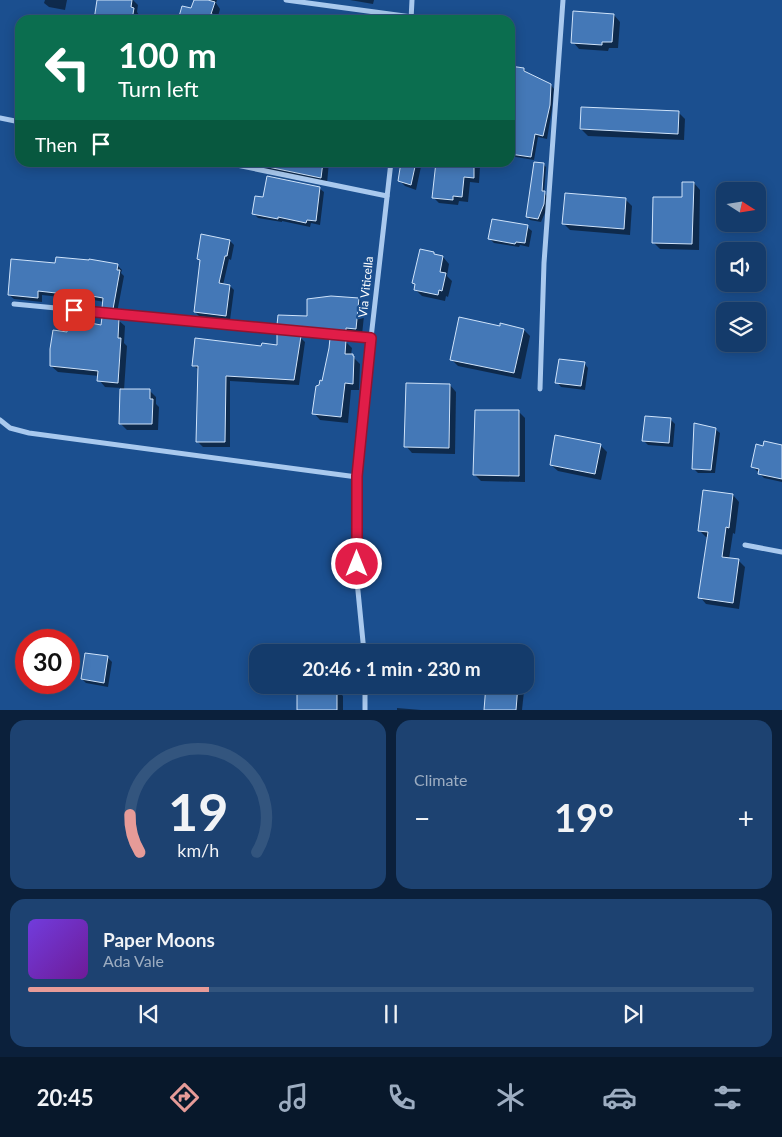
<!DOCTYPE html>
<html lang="en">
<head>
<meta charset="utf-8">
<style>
  body { margin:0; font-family:Lato,sans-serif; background:#1d4271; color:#f1f3f6; height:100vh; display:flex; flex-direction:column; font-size:19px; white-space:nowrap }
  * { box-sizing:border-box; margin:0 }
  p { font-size:16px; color:#9dadc1 }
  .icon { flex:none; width:28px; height:28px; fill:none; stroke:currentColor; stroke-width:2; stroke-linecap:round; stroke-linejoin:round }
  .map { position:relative; height:710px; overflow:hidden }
  .details { display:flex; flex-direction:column; gap:10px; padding:10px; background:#0b203b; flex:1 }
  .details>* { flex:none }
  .guide { position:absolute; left:15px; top:15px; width:500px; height:152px; border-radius:15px; box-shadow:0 2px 12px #0003,0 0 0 1px #33557e; background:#0b6e4f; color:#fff; overflow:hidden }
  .needle { width:32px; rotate:102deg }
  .buttons { position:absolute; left:716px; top:182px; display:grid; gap:10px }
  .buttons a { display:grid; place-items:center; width:50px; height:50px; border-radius:10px; background:#143b6b; box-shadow:0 2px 12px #0003,0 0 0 1px #33557e; font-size:25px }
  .speed { position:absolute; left:15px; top:629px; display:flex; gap:10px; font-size:25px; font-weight:700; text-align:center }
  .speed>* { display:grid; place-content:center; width:65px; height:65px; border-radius:50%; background:#143b6b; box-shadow:0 2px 12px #0003,0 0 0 1px #33557e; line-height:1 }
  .speed .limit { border:8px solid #d22; background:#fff; color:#111 }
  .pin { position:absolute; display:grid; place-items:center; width:42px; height:42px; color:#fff; margin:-21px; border-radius:10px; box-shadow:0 2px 8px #0006 }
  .me { position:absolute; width:55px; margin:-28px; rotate:0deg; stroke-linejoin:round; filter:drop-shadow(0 0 4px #0008) }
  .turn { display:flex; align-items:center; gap:18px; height:105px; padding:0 20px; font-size:22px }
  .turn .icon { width:65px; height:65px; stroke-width:2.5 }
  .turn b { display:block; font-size:35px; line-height:42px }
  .then { display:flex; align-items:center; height:48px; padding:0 20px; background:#0003; gap:10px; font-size:19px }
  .big { font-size:38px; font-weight:700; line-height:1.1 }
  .details .card { flex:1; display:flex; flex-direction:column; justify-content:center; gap:8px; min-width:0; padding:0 18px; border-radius:15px; background:#1d4271 }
  .details .dial { align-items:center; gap:0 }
  .dial svg { height:130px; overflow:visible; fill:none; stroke:#33557e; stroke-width:7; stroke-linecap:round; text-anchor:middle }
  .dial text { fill:#f1f3f6; stroke:none }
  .song { display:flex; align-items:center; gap:15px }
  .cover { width:60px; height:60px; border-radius:8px; background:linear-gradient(135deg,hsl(260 70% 55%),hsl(280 70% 35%)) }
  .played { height:5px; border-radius:2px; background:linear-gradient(90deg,#e69b98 25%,#33557e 25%) }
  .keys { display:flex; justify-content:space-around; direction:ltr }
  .heat { display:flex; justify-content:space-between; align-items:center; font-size:28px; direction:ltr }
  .details .tiles { flex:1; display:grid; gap:10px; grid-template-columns:1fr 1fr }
  .card:last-child { grid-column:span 2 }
  .trip { position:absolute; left:249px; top:644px; width:285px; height:50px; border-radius:15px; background:#143b6b; box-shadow:0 2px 12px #0003,0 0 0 1px #33557e; font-weight:700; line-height:50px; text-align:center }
  .menu { display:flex; height:80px; justify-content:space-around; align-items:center; background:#08182b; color:#9dadc1 }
  .menu .icon { width:35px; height:35px }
  .menu .active { color:#e69b98 }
  .menu b { font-size:22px; color:#f1f3f6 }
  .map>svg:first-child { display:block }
  .shadow { fill:#0007 }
  .building { fill:#4478b7; stroke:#cfe3fa }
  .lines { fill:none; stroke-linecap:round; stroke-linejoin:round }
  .minor { stroke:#a9c9ee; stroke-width:5 }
  .route-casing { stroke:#92132f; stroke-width:12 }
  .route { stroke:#e11d48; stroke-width:9 }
  .labels { text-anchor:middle; stroke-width:4.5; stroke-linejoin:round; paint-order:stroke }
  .street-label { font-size:12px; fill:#fff; stroke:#1b4f8f }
</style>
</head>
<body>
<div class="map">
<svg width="782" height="710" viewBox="0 0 782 710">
  <rect width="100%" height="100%" fill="#1b4f8f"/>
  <g class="shadow">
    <path d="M45,0H67L65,10L49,7L44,3Z"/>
    <path d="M99,0H133L138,5L137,12L139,15L138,20H95Z"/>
    <path d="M195,0H217L216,3L220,9L217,20H179L192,10Z"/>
    <path d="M350,0H374L373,4Z"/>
    <path d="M614,15L620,22L618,48H609L608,51L579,49L573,42Z"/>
    <path d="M510,67L524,69L527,73L551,85L554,89L552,109L547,139L538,137L534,160L510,156Z"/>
    <path d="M678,112L685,119L684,140L588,136L581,129Z"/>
    <path d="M258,162H329L327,183L264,170L258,164Z"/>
    <path d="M402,162H422L416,190L405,186L400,181Z"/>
    <path d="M437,162H477V164L480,167L479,183L470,182L468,202L459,201L458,205L439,203L433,197Z"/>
    <path d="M543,164L546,167L544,193L547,196V208L541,222L530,220L527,216Z"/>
    <path d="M694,183L700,190L699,250L660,249L653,242Z"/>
    <path d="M319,188L324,192L320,225L311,223L310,227L282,221V222L258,218L254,214L264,199Z"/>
    <path d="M626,200L632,206L630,235L570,230L563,223Z"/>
    <path d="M527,227L532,231L529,247L520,245L519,247L494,243L489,238Z"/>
    <path d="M202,236L230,241L234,245L231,260L229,259L223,285L230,286L234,290L230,320L199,316L195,312L201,262L198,259Z"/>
    <path d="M436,256L443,257L449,264L447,276L452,281L448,297L446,296L445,301L422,296L416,290V285Z"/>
    <path d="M90,261L118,266L122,270L121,273L124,276L117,313L108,312L103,308L104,302L78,297V299L42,295V302L14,299L9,295L56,264Z"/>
    <path d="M359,299L365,306L362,335L352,334V337L285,331L279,324L308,317Z"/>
    <path d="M118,320L125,326L124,343L127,346L124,390L150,391L156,397V404L159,407L158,430H127L120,423L121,388L105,387L99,380V376L58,372L51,366L68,333L81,327H102Z"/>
    <path d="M501,327L524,330L530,336L521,379L458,366L451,359Z"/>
    <path d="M300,337L305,342L299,385L230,381V447H203L197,441L199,370L193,365L263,348L278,346Z"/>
    <path d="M345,341L352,348L351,355L360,364L359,390H351L348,423L320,420L314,413L323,382Z"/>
    <path d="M584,363L588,368L585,390L561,387L557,382Z"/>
    <path d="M450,385L456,392L455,454L412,453L406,446Z"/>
    <path d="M518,411L525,418V482L481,481L475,475Z"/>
    <path d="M671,420L675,424L673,447L648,445L644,441Z"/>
    <path d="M715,429L720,433L715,473H698L694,469Z"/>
    <path d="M600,445L607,452L601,480L558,471L551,465Z"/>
    <path d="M782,447V482L764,478L759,473L760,471H757L753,467Z"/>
    <path d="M733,495L739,502L735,534L733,533L729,559L738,560L745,567L739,609L706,604L700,597L708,537H706L699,530Z"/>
    <path d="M108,658L112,662L108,687L86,683L82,679Z"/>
    <path d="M488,685H518L524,691L522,710H485Z"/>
    <path d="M337,690L343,696V710H298Z"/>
    <path d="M397,708L421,710H397Z"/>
  </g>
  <g class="building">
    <path d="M97,0H132L131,7L134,8L132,20H94Z"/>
    <path d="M194,0H208L215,2L211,14L220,16L219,20H178L182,6L191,8Z"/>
    <path d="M573,11L614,14L612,42H602V45L571,43Z"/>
    <path d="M510,66L524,68V71L551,84L550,105L543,136L535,134L531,157L510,154Z"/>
    <path d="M581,107L679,111L678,134L580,129Z"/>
    <path d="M269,162H323L321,178L268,167Z"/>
    <path d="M401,162H416L411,185L398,181Z"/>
    <path d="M436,162H474V178L464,177L462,197L453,196V200L432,198Z"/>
    <path d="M534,162L544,163L542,191H545L544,204L538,219L526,217Z"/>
    <path d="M267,176L320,187L316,221L307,220L306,223L278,217V219L252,214L255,196L263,197Z"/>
    <path d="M682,182H694L692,244L652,243L653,197H682Z"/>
    <path d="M565,193L626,198L624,229L562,224Z"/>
    <path d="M492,219L528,225L525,243L516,242L515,244L488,239Z"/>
    <path d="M201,234L230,240L227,256H225L219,283L230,285L226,316L194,312L200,260L197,259Z"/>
    <path d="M420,249L434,252V254L443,256L440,272L446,273L442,291L439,290L438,295L414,290L415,284L412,283Z"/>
    <path d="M56,257L89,260V259L118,264L117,270H120L113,309L102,308L103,298L74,293V295L38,291V298L8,295L11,259L55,263Z"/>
    <path d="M331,296L359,298L356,329L346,328V331L277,325L278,315L307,316V299Z"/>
    <path d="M102,317L119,318L118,338H121L118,383L97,381L98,371L50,366V349L53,330L67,332L68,322L80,325V321L101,325Z"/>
    <path d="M459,317L500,326V323L524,329L514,373L450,360Z"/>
    <path d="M277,333L301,336L294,380L226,376L225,442H196L198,366H192L195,338L261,346L262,343L277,345Z"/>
    <path d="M330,338L346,340L345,354H353V356H354L353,384L345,383L341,417L312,414L316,386L319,385L320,380L322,381L329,348Z"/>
    <path d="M559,359L585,362L581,386L555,383Z"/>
    <path d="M406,383L450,384L449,448L404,447Z"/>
    <path d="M120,389H150V399H153L152,424H119Z"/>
    <path d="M475,410H519V476L473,475Z"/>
    <path d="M645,416L671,418L669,443L642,441Z"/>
    <path d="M694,423L716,428L711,470L692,469Z"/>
    <path d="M555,435L601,444L595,474L550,465Z"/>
    <path d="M764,441L782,445V479L758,474L759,469L751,467L756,444L763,446Z"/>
    <path d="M703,490L733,494L729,528L726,527L722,557L739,559L733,603L698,598L708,532L698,531Z"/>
    <path d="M85,653L108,656L104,683L81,679Z"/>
    <path d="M486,685H518L516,710H484Z"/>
    <path d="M297,687L337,688V710H297Z"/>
  </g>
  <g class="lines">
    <g class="minor">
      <path d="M286,0L412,17"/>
      <path d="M411,20L412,0"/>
      <path d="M0,118L20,122"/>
      <path d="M222,162L387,196"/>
      <path d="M14,304L371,338"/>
      <path d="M540,389L544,263L563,0"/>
      <path d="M0,420L10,428L29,433L357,477"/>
      <path d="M745,545L782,552"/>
      <path d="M364,652L357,581V477L371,338L391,162"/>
      <path d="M365,710V685"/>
    </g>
  </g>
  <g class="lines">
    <defs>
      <path id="route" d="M74,310L371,338L357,476V564"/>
    </defs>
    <use href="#route" class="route-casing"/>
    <use href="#route" class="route"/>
  </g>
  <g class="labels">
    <g class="street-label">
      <text transform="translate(366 287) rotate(-84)" y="4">Via Viticella</text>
    </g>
  </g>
</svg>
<div class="buttons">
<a><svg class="needle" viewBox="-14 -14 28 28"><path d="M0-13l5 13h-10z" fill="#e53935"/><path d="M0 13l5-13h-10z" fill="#9dadc1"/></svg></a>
<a><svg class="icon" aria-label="sound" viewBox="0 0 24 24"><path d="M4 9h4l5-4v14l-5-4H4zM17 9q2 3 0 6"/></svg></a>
<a><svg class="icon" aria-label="layers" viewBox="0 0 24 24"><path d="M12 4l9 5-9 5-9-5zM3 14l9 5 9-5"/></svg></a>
</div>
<div class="speed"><div class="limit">30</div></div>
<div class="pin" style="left:74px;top:310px;background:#d93025"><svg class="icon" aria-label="arrive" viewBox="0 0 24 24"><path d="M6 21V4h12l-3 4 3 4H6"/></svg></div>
<svg class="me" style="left:357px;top:564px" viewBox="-20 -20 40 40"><circle r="17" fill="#e11d48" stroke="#fff" stroke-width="3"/><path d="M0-11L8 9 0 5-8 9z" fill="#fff"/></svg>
<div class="trip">20:46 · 1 min · 230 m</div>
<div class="guide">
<div class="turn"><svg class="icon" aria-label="left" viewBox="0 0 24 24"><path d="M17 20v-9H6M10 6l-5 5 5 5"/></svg><div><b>100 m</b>Turn left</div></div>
<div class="then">Then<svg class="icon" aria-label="arrive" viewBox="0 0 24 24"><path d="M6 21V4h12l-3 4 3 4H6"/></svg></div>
</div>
</div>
<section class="details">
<div class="tiles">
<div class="card dial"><svg viewBox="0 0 100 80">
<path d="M14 69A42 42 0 1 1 86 69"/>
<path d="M14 69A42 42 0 0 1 8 46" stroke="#e69b98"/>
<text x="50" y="56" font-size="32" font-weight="700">19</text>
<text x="50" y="72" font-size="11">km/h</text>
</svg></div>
<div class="card"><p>Climate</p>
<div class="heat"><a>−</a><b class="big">19°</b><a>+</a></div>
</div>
<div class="card">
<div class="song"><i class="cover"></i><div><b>Paper Moons</b><p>Ada Vale</p></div></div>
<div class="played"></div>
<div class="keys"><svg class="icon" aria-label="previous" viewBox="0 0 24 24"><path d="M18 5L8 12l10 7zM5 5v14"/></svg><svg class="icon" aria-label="pause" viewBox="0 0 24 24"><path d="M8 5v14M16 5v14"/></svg><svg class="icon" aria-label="next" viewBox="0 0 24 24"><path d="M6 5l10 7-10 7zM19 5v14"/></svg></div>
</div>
</div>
</section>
<nav class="menu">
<b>20:45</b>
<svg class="icon active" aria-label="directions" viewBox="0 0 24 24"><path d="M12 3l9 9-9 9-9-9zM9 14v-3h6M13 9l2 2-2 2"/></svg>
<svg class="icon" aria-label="music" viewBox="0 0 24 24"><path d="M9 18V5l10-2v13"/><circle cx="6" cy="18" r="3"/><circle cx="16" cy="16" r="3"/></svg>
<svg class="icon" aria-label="phone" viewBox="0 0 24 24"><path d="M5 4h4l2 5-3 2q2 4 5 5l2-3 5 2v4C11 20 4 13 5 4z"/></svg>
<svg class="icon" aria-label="climate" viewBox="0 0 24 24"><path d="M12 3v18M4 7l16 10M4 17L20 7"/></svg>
<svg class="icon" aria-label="car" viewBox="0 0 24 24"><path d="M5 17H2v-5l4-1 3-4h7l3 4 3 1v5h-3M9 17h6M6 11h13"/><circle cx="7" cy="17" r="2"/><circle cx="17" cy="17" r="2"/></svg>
<svg class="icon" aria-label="filters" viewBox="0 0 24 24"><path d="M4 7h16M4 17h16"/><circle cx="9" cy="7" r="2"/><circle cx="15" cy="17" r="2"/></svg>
</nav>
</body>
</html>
